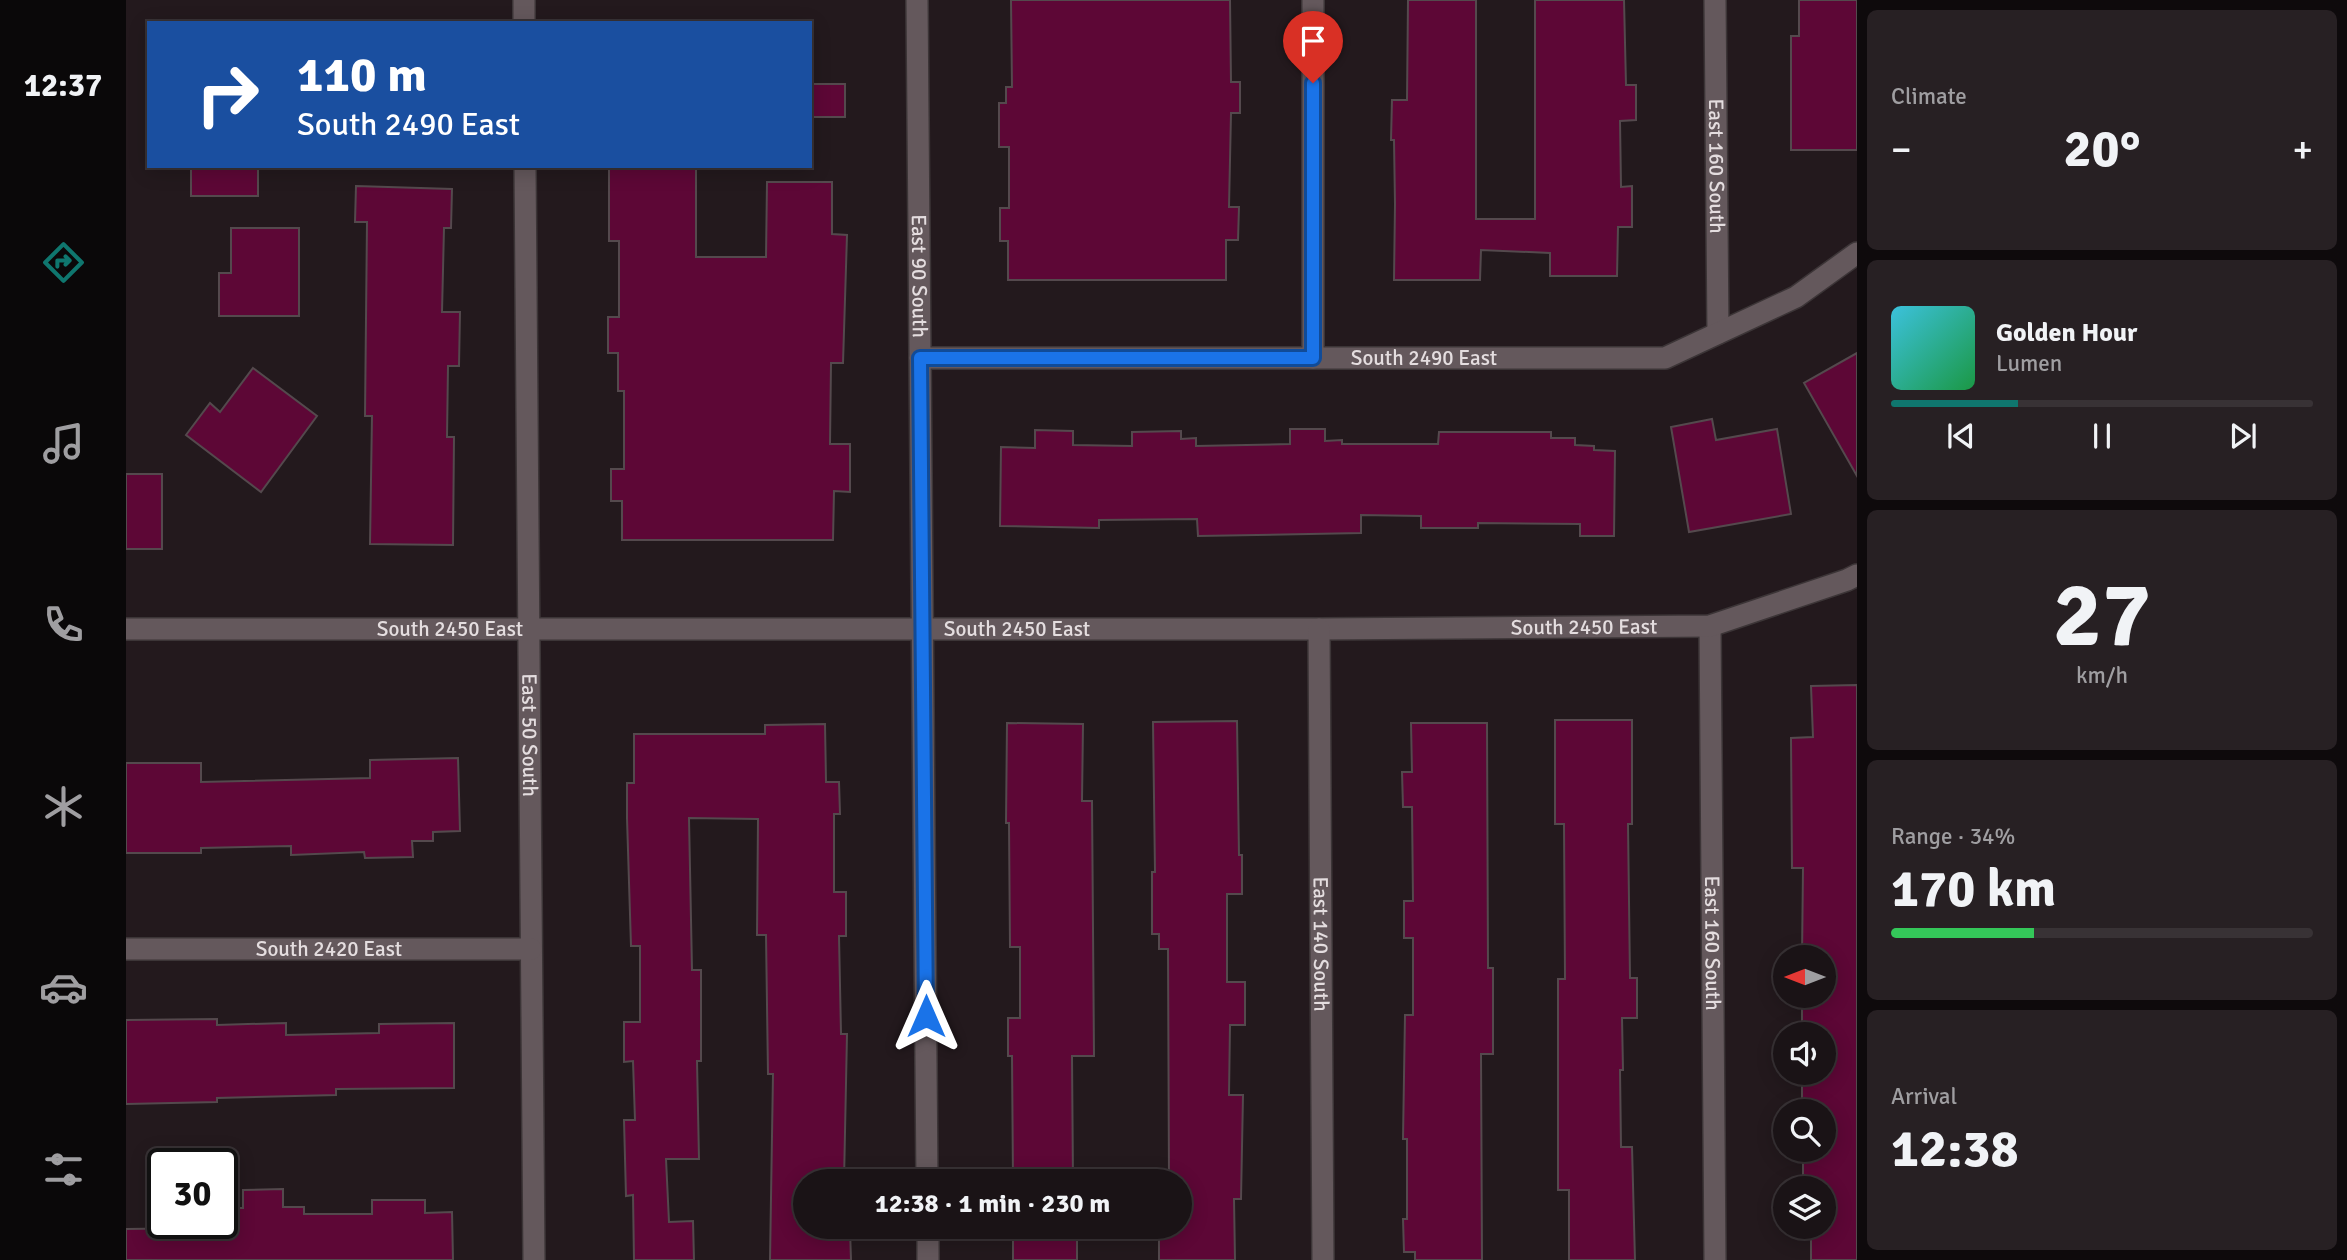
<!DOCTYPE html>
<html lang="en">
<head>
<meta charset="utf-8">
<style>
  body { margin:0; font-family:Signika,sans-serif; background:#272023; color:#f1f3f6; height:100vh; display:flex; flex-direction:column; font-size:26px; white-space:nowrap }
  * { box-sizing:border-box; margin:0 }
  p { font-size:23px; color:#9f9ea1 }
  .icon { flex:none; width:38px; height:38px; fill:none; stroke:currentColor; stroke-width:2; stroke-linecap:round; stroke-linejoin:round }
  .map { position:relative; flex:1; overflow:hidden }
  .sheet { display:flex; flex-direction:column; gap:10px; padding:10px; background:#0e0a0c; width:490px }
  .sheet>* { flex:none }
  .top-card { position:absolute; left:21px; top:21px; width:665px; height:147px; border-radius:0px; box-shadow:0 4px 18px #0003,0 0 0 2px #383235; background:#1a4fa0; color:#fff; overflow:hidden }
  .needle { width:46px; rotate:270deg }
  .buttons { position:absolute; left:1647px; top:945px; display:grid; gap:14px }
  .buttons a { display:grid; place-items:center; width:63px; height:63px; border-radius:50%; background:#1a1316; box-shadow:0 4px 18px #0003,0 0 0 2px #383235; font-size:35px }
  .speed { position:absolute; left:21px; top:1148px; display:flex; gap:14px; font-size:35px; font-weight:700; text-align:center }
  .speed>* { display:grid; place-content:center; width:91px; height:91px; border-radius:50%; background:#1a1316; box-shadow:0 4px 18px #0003,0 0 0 2px #383235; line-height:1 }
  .speed .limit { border:4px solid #111; border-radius:10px; background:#fff; color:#111 }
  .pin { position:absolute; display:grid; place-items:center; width:60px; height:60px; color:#fff; margin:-72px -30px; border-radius:50% 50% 50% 0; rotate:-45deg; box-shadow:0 0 7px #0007 }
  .pin .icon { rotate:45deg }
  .me { position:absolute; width:77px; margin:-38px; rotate:0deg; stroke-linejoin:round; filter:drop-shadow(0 0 5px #0008) }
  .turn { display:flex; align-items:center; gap:24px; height:147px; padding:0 35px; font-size:32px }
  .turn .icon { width:91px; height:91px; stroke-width:2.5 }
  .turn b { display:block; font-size:49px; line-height:60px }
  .big { font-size:52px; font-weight:800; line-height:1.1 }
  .sheet .widget { flex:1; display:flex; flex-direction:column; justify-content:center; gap:10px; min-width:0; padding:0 24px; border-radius:10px; background:#272023 }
  .sheet .dial { align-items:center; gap:0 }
  .dial b { font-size:91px; line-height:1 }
  .song { display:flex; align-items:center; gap:21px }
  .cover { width:84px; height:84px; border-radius:10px; background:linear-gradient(135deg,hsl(190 70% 55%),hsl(140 70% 35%)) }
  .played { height:7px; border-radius:4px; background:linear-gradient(90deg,#0f766e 30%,#383235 30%) }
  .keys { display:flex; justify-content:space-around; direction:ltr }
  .heat { display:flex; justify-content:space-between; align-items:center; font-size:38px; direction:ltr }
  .charge { height:10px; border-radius:5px; background:linear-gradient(90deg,#34c759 34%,#383235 0) }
  .trip { position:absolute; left:667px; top:1169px; width:399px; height:70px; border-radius:35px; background:#1a1316; box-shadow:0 4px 18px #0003,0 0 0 2px #383235; font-weight:800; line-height:70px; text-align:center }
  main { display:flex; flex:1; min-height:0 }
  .dock { display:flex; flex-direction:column; width:126px; justify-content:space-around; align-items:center; background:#0a0809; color:#9f9ea1 }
  .dock .icon { width:49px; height:49px }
  .dock .selected { color:#0f766e }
  .dock b { font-size:32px; color:#f1f3f6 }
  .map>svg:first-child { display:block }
  .building { fill:#5d0736; stroke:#54494d; stroke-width:2 }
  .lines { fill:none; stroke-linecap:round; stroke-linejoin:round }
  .minor-casing { stroke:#3c3537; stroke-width:24 }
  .minor { stroke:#64585c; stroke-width:21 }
  .route-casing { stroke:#114b97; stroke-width:18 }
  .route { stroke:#1a73e8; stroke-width:12 }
  .labels { text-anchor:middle; stroke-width:7; stroke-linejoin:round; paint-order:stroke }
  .street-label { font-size:21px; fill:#e4dddf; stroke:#191014 }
</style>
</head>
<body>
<main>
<nav class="dock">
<b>12:37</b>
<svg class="icon selected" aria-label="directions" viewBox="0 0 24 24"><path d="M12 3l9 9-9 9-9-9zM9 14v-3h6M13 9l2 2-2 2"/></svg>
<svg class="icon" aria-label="music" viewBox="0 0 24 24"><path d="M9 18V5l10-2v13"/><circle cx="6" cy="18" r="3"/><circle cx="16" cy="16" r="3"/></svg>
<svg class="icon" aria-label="phone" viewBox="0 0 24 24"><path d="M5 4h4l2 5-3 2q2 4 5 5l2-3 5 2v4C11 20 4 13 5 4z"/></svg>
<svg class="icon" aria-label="climate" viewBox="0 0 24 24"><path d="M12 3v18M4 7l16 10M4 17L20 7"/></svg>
<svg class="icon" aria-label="car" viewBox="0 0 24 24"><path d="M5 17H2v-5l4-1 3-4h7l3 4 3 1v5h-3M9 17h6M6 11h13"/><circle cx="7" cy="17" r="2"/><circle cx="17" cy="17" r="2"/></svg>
<svg class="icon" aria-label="filters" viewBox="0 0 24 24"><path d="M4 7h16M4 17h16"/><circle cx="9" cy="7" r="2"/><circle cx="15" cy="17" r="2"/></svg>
</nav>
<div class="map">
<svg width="1731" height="1260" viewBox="0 0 1731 1260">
  <rect width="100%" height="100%" fill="#23191d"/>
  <g class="building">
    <path d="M885,0H1104L1105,82H1114V113H1105L1103,207H1113L1112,240H1100V280H882V241H874V208H883V147H873V103H880V87H886Z"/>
    <path d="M1282,0H1350V219H1409V0H1498L1500,85H1510V120L1494,121L1495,187L1506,186V227H1492L1491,276H1424V253L1355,250L1354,280H1268L1269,204L1268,140H1265L1266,100H1281Z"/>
    <path d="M1673,0H1731V150H1665V36H1673Z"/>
    <rect x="684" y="84" width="35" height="33"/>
    <rect x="65" y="166" width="67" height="30"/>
    <path d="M483,166H570V257H640L641,182H706V234L721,235L717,363H705L704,444H724V492L708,491L707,540H496V501H485V469H498V391H492V353H482V317H493V241H483Z"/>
    <path d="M230,186L326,189L325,228H318L316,312H334L333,366H322L321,437H328L327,545L244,544L246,416H239L241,222H229Z"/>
    <path d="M105,228H173V316H93V273H105Z"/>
    <path d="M1731,353V476L1678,383Z"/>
    <path d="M127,368L191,416L135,492L60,435L84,403L94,412Z"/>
    <path d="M1586,419L1590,440L1651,429L1665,514L1563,532L1545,427Z"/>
    <path d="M1164,429H1199V441L1216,440V444H1312L1313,432H1425V438H1449V445L1468,446V450L1489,451L1488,536H1454V524L1352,523V528H1295V516L1235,515V533L1072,536L1071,519L973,520V528L874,526L875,447L909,448V430L947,431V445L1006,446V432L1055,431V439L1070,438V446L1164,444Z"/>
    <rect x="0" y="474" width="36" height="75"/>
    <path d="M1731,685V1260H1685V1227H1698V1188H1685V1176H1677V1150H1698V1111H1676V1073H1698V1034H1676V996H1698V957H1676L1677,868H1666L1665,738L1687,737L1685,686Z"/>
    <path d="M1429,720H1506V824H1502L1504,978H1511V1018H1496L1497,1070H1494L1495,1147H1506L1509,1260H1443V1190H1432V979H1439L1438,824H1429Z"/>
    <path d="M1111,721L1113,855H1116V894H1101V982H1119V1025H1104L1103,1095H1117L1115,1199H1108L1109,1260H1033V1228L1054,1227V1181H1043L1042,949H1033V934H1026V872H1029L1027,722Z"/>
    <path d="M881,723L957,724L956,801H966L968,1056H946L947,1181H887L886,1056H882V1018H894V947H884L883,823H880Z"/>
    <path d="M1285,723H1361L1362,968H1367V1054H1355L1356,1260H1289V1252H1278L1277,1219H1281V1139H1277L1279,1015H1287V938H1278V901H1287L1286,807H1277L1276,772H1286Z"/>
    <path d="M699,724L700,782H713L714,814H708V892H720V936H713L715,1034H721L718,1181H679V1227H718V1229H724L725,1260H644L647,1074H642L640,935H631L632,819L563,818L566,970H575V1061H571L573,1159H540L543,1222L567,1221L568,1260H508L507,1195L500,1196L498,1120H509L507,1061L498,1062V1022H514V946H505L501,818V783H508V734H639V725Z"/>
    <path d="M332,758L334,831L307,832V841H286L287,857L239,858L238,852L165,855V846L75,848V853H0V763H75V782L244,778V760Z"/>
    <path d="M91,1019V1025L160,1023V1035L253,1033V1024L328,1023V1088L210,1089V1095L91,1098V1102L0,1104V1020Z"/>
    <path d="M157,1189V1207H178V1214H246V1200H299V1213L326,1212L327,1260H0V1229L76,1228V1223H96V1208H117V1190Z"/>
    <rect x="887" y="1227" width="64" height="33"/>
  </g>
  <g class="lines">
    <defs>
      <g id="minor">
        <path d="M398,0V23"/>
        <path id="s1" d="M791,0L801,1181"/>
        <path d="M1187,0V358"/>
        <path id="s2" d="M1589,0L1592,333"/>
        <path id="s3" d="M399,166L408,1260"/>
        <path id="s4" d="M794,358H1539L1670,297L1731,253"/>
        <path id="s5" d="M1584,626L1589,1260"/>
        <path id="s6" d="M0,629H1193L1584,626L1721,580L1731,575"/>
        <path id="s7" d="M1193,629L1197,1260"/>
        <path id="s8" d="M0,949H405"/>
        <path d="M802,1227V1260"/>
      </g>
    </defs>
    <use href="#minor" class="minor-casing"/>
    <use href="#minor" class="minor"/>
  </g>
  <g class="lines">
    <defs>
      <path id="route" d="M800,1016L794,358H1187V83"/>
    </defs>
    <use href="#route" class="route-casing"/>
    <use href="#route" class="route"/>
  </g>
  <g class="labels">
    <g class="street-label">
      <text dy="7" stroke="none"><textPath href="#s2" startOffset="166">East 160 South</textPath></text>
      <text dy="7" stroke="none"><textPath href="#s1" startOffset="276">East 90 South</textPath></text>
      <text dy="7" stroke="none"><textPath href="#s4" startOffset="504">South 2490 East</textPath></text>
      <text dy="7" stroke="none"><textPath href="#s6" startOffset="1458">South 2450 East</textPath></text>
      <text dy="7" stroke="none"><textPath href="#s6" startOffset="324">South 2450 East</textPath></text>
      <text dy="7" stroke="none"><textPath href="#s6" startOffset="891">South 2450 East</textPath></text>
      <text dy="7" stroke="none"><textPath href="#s3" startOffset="569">East 50 South</textPath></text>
      <text dy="7" stroke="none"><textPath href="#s5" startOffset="317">East 160 South</textPath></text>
      <text dy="7" stroke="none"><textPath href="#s7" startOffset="315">East 140 South</textPath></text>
      <text dy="7" stroke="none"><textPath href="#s8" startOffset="203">South 2420 East</textPath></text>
    </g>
  </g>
</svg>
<div class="buttons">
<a><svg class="needle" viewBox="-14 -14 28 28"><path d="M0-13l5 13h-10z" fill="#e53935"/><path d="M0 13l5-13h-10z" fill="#9f9ea1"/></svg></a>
<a><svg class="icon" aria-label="sound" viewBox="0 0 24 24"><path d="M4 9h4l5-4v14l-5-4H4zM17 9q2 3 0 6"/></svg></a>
<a><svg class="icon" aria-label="search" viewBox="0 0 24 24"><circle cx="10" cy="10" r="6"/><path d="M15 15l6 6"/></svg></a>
<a><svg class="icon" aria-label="layers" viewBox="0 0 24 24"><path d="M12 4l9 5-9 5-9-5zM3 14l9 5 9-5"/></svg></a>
</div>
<div class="speed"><div class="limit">30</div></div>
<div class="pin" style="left:1187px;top:83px;background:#d93025"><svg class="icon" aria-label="arrive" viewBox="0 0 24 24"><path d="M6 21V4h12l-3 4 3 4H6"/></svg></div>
<svg class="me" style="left:800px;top:1016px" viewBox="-20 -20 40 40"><path d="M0-17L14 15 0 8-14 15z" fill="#1a73e8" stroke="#fff" stroke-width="4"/></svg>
<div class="trip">12:38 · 1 min · 230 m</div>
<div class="top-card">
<div class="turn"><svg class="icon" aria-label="right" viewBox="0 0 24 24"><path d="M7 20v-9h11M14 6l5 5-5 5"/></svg><div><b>110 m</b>South 2490 East</div></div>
</div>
</div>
<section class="sheet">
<div class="widget"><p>Climate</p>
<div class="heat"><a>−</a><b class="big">20°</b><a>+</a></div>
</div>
<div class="widget">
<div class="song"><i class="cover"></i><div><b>Golden Hour</b><p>Lumen</p></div></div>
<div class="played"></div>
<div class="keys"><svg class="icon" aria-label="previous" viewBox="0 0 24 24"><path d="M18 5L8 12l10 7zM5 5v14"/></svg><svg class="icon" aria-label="pause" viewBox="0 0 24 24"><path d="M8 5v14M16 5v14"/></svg><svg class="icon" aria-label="next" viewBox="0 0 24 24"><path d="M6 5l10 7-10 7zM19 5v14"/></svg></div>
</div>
<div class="widget dial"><b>27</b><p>km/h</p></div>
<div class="widget"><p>Range · 34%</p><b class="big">170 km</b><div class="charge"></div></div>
<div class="widget"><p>Arrival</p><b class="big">12:38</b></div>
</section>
</main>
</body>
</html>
